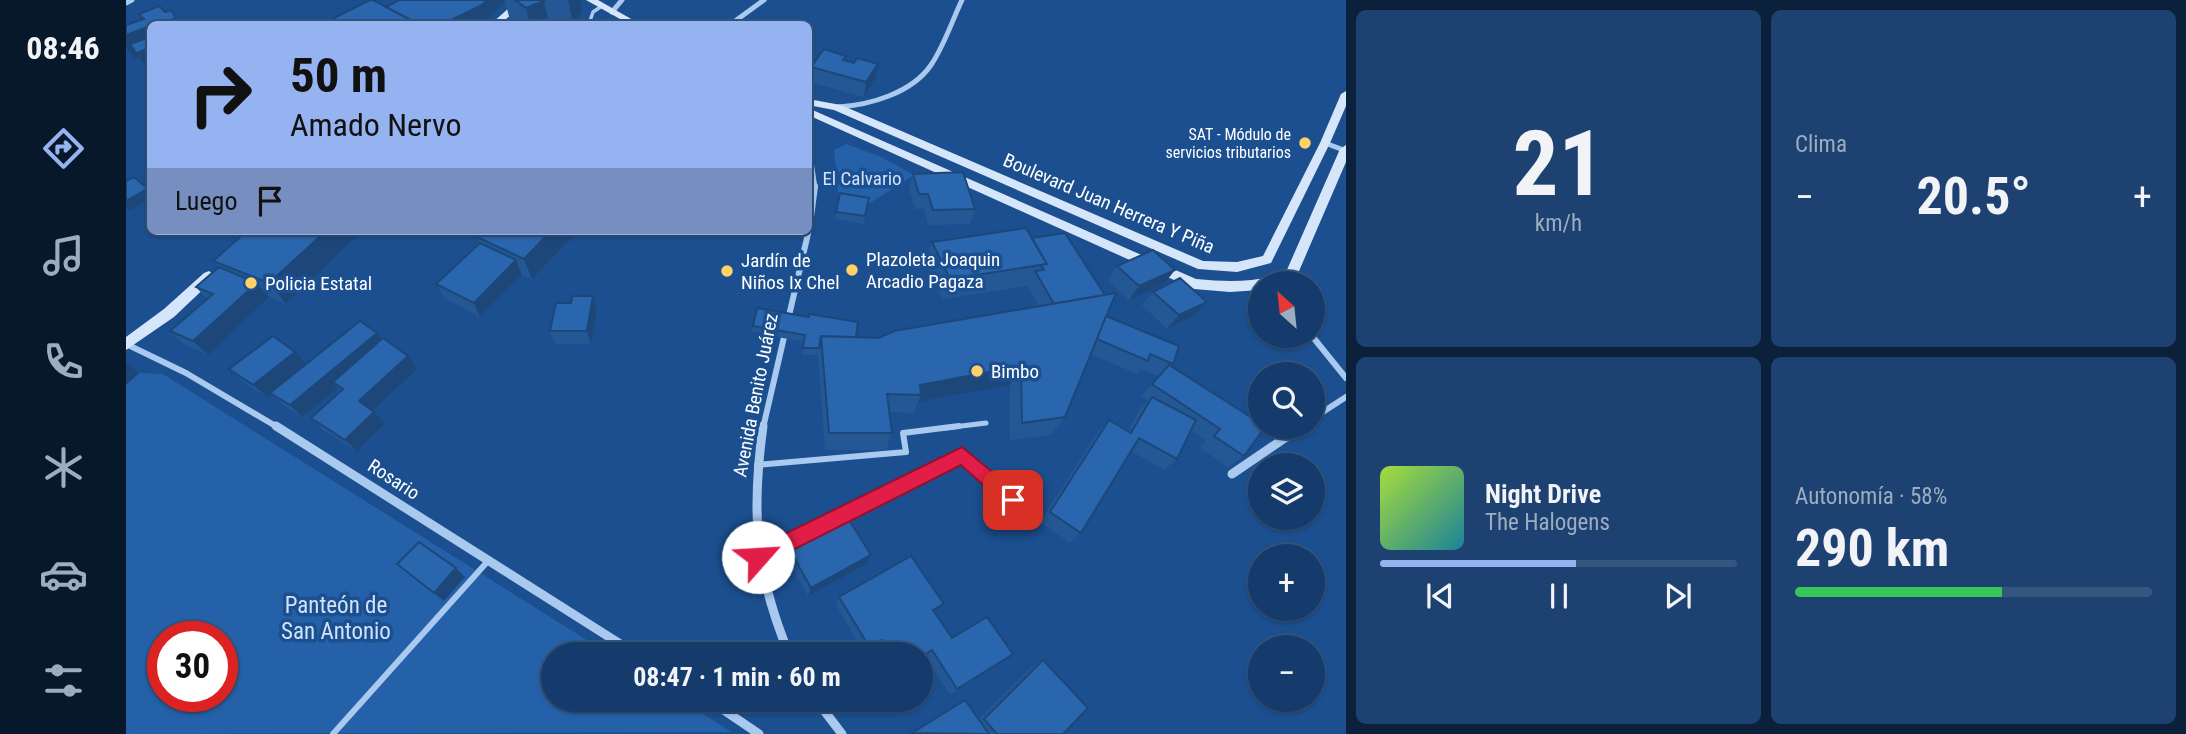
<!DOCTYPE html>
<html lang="es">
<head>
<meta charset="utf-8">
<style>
  body { margin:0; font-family:"Roboto Condensed",sans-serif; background:#1d4271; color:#f1f3f6; height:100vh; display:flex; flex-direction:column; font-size:26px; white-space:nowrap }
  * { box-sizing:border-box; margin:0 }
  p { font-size:23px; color:#9dadc1 }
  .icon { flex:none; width:38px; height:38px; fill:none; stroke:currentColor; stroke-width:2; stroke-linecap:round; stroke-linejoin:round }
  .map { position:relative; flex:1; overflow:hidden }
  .drawer { display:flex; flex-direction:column; gap:10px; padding:10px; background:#0b203b; width:840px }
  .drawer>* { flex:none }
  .banner { position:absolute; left:21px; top:21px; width:665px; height:214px; border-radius:10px; box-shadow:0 2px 5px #0004,0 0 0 2px #33557e; background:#95b2f1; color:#111; overflow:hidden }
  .needle { width:46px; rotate:333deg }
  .buttons { position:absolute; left:1122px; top:271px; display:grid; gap:14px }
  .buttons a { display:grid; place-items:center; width:77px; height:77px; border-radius:50%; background:#143b6b; box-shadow:0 2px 5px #0004,0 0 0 2px #33557e; font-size:35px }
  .speed { position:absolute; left:21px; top:621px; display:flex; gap:14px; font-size:35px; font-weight:700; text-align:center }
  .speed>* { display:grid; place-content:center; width:91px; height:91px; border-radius:50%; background:#143b6b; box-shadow:0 2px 5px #0004,0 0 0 2px #33557e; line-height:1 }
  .speed .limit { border:10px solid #d22; background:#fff; color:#111 }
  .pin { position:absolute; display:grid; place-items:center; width:60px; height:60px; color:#fff; margin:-30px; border-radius:14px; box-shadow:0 4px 10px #0006 }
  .me { position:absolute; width:77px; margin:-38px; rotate:64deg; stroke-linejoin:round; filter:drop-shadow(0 0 5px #0008) }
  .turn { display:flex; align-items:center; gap:24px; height:147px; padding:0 28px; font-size:32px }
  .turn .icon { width:91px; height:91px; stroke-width:2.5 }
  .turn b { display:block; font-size:49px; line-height:60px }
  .then { display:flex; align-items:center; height:66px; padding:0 28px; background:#0003; gap:14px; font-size:26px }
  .big { font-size:52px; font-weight:700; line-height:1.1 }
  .drawer .tile { flex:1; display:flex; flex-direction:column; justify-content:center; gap:10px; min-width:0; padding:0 24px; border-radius:10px; background:#1d4271 }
  .drawer .dial { align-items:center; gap:0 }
  .dial b { font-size:91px; line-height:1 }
  .song { display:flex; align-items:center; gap:21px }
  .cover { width:84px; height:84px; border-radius:10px; background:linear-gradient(135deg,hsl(80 70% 55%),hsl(190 70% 35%)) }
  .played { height:7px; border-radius:4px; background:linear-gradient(90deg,#95b2f1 55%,#33557e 55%) }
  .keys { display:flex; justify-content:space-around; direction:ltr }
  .heat { display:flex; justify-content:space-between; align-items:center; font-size:38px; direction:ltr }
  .charge { height:10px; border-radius:5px; background:linear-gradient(90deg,#34c759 58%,#33557e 0) }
  .drawer .tiles { flex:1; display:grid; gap:10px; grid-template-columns:repeat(2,1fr) }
  .trip { position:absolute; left:415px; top:642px; width:392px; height:70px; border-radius:35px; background:#143b6b; box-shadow:0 2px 5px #0004,0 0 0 2px #33557e; font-weight:700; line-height:70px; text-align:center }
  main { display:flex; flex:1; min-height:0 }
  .tab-bar { display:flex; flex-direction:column; width:126px; justify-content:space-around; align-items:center; background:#08182b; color:#9dadc1 }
  .tab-bar .icon { width:49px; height:49px }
  .tab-bar .current { color:#95b2f1 }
  .tab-bar b { font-size:32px; color:#f1f3f6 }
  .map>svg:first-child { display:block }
  .green { fill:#2461a8; fill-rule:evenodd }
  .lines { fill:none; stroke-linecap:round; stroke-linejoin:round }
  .service-far2 { stroke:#a9c9ee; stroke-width:3.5 }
  .service-far1 { stroke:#a9c9ee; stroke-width:5 }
  .service { stroke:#a9c9ee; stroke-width:6 }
  .minor-far2 { stroke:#a9c9ee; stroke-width:5 }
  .minor-far1 { stroke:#a9c9ee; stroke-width:6 }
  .minor { stroke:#a9c9ee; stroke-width:9 }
  .secondary { fill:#d6e6fa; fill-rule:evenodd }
  .wall { fill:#245895 }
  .shaded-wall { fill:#1d4779 }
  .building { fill:#2a66ad; stroke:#1d4779; stroke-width:2 }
  .route { fill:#e11d48; stroke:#92132f; stroke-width:2 }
  .poi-dot { fill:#ffd166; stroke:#1b4f8f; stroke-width:2.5 }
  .labels { text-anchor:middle; stroke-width:7; stroke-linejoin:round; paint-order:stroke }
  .far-poi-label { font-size:16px; fill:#fff; stroke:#1b4f8f; text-anchor:end }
  .park-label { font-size:19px; fill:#cfe3fa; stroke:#1b4f8f }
  .street-label { font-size:19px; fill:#fff; stroke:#1b4f8f }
  .poi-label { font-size:19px; fill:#fff; stroke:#1b4f8f; text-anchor:start }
  .near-park-label { font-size:23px; fill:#cfe3fa; stroke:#1b4f8f }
</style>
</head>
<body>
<main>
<nav class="tab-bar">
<b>08:46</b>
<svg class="icon current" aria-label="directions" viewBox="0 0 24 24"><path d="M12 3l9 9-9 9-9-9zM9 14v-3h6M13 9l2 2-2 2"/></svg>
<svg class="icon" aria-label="music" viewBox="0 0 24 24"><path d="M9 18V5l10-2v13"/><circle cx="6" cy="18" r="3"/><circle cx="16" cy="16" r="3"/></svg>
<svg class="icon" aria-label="phone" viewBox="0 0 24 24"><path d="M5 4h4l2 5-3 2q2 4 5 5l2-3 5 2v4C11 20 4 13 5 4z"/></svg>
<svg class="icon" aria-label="climate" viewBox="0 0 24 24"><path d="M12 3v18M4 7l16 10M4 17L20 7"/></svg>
<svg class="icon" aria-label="car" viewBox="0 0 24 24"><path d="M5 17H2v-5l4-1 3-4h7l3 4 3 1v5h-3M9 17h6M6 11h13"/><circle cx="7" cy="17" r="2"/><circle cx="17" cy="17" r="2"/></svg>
<svg class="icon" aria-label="filters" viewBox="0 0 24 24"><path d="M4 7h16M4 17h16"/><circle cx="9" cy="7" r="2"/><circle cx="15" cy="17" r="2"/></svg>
</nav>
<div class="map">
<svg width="1220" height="734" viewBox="0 0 1220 734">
  <rect width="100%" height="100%" fill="#1b4f8f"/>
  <g class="green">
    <path d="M720,144L753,156L788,175L741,205L713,201L708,150Z"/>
    <path d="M13,373L37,374L483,654H427V700H555L606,732L0,734V385ZM37,637H96V696H37Z"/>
  </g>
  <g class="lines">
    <path class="service-far2" d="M463,24L467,12L476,6"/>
    <path class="service-far1" d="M819,428L860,423"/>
    <g class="service">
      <path d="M631,465L780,452L777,433L833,426"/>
      <path d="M207,734L362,561"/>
    </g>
    <g class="minor-far2">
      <path d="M0,3L6,0"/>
      <path d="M486,12L496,0"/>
      <path d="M605,24L638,0"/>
      <path d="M712,107C744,105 786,93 805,65C818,46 826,21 836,0"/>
      <path d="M682,141L689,188"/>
      <path d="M1199,143L1220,151"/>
    </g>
    <g class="minor-far1">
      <path d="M1186,336L1220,378"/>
      <path d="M0,344L60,373L153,428"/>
      <path d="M1186,419L1220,397"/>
      <path d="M637,428L684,225L689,186"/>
    </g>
    <g class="minor">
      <path d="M150,426L510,654"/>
      <path d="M637,426C625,514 629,572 663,654"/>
      <path d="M1106,474L1175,427"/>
      <path d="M632,557L836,455L904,515"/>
      <path d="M583,700L633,734"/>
      <path d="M690,700L716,734"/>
    </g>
    <g class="secondary">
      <path d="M392,0H403L374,24H365Z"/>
      <path d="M460,0H472L514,24H503Z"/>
      <path d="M1220,91V106L1204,143L1145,263L1111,272L1072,269L708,110L682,105V99L715,105L1077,261L1111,262L1137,256L1194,143L1215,94Z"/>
      <path d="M682,108L1070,279C1103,282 1128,283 1160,272L1214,149L1220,145V162L1170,278L1155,284H1134V290L1104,292L1068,289L682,115Z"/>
      <path d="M83,271L89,276L88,279L48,317L0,350V337L38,309L78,273Z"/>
    </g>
  </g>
  <g class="wall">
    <path d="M273,0H416L418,1V0H454L456,9L451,24H385L379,1L361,20L260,7Z"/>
    <path d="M720,56L719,61L728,63L749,79L738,97L684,82L685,67Z"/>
    <path d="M787,174L849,209L844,224L802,225L798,209H789L783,189Z"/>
    <path d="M714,193L743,198L738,224L709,219Z"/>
    <path d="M121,231H236L160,304L143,297L82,355L59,345L44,331L81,299L70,287L93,267L87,261Z"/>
    <path d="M357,231H443L445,238L406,279L396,275L354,317L318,298L310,284L354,243L351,237Z"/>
    <path d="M906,238L980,316L1047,364L1045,366L1118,456L1102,467L1074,448L1080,440L1065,430L1051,459L1038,470L1005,451L955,533L944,543L914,522L972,432L983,420L1002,431L1014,409L1022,401L1015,396L1033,376L1015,369L1011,374L965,354L939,417L925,435L884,440V385L792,402L788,413L763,412L766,433L760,450H699L692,355H676L678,342L626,332L627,326L730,337L753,338L913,306L901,286L816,299L799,263L806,242Z"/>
    <path d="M991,266L1038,284L1003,300L982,281Z"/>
    <path d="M1027,292L1081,302L1069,315L1041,329L1016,305Z"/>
    <path d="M471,310L465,344H429L424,331Z"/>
    <path d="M251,333L256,339L282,356L291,369L246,411L259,424L231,451L197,430L185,418L215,391L212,388L176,417L157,405L145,394L141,397L117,382L103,369L180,364Z"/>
    <path d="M661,545L745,555L741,564L682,596L659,554Z"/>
    <path d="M713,597L811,612L809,613L826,638L887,654L824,695L800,657L794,654H756L751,647L739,654L710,605Z"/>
    <path d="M917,660L937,734H784L839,700L853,719L906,667Z"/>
  </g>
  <g class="shaded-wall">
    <path d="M361,0H378L379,1L361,20L351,24H317Z"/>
    <path d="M442,0H454L456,9L451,24H447Z"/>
    <path d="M418,1L423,24H404L400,8Z"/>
    <path d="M24,26V72L14,58L9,59L0,47V35Z"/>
    <path d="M752,64L749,79L738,97L740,82Z"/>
    <path d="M22,189L24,193V199L4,210L0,206V201Z"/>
    <path d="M200,231H236L160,304L143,283Z"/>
    <path d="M425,231H443L445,238L406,279L398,259Z"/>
    <path d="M390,260L396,275L354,317L348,303Z"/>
    <path d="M1049,270L1038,284L1003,300L1013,286Z"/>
    <path d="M131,283L143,297L82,355L67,341Z"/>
    <path d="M467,296L471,310L465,344L461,331Z"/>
    <path d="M1081,302L1069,315L1041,329L1053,315Z"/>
    <path d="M251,333L261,346L207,382L212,388L176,417L164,405Z"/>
    <path d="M169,352L181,365L141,397L127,385Z"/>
    <path d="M282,356L291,369L244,413L233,401Z"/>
    <path d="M0,363L13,373L0,385Z"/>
    <path d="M895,366L884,385L792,402L795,395L794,385Z"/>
    <path d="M248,412L259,424L231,451L219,440Z"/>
    <path d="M745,555L741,564L682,596L685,588Z"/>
    <path d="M330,568L339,577L318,601L308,593Z"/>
    <path d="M756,640L751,647L739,654L744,648Z"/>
  </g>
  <g class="building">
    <path d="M244,0H247L291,23L287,24H196Z"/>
    <path d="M273,0H361L356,5L317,24H292L291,23L260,7Z"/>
    <path d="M389,0H416L418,1L400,8Z"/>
    <path d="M33,6L39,12L45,10L50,18L47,19L54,24H24V26L0,35V25L18,19L13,14Z"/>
    <path d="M24,37V48L10,53L4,44Z"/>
    <path d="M698,49L720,56L717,60L728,63L731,58L752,64L740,82L685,67Z"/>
    <path d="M837,172L849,209L807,210L802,194H793L787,174Z"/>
    <path d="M8,177L22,189L0,201V181Z"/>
    <path d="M714,193L743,198L739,216L710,212Z"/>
    <path d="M900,228L921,264L824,279L806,242Z"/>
    <path d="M121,231H200L143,283L87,261Z"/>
    <path d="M357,231H425L398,259L351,237Z"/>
    <path d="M939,233L979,295L928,304L909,271L918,270L915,265L921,264L906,238Z"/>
    <path d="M354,243L390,260L348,303L310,284Z"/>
    <path d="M1027,250L1049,270L1013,286L991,266Z"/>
    <path d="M93,267L131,283L67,341L44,331L87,294L70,287Z"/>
    <path d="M1054,278L1081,302L1053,315L1027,292Z"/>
    <path d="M990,293L939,417L896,423L895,366L794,385L795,395L761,394L766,433H703L695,336L753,338L768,331Z"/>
    <path d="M446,296H467L461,331H424L430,303H445Z"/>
    <path d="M631,308L683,317V314L732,322L730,337L695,336L693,348H677L679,335L627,326Z"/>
    <path d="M980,316L1053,346L1047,364L1024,354L1022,361L971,339Z"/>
    <path d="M234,321L251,333L164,405L144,393Z"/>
    <path d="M147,336L169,352L127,385L103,369Z"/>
    <path d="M257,338L282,356L233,401L248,412L219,440L185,418L217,389L207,382Z"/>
    <path d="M1043,365L1134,423V427H1139L1118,456L1088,436L1094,429L1026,384Z"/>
    <path d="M1026,397L1070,420L1051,459L1013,438L955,533L924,512L983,420L1005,433Z"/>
    <path d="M720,515L745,555L685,588L661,545Z"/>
    <path d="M293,542L330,568L308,593L271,564Z"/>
    <path d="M785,556L818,604L807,610L826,638L861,617L887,654L831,689L806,650L794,658V654H765L756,640L744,648L713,597Z"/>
    <path d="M917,660L962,708L937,734H871L858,719Z"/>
    <path d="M839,700L863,734L786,733Z"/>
  </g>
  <path class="route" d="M836,447L893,494L896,500L893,506L887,508L881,506L835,465L639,564L632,566L626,564L623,557L626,550Z"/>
  <g class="poi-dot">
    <circle cx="1179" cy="143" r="7"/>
    <circle cx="726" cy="270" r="7"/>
    <circle cx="601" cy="271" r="7"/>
    <circle cx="125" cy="283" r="7"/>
    <circle cx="851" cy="371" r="7"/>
  </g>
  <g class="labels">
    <g class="far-poi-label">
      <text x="1165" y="140">SAT - Módulo de<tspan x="1165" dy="18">servicios tributarios</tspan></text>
    </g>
    <g class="park-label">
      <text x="736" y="185">El Calvario</text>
    </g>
    <g class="street-label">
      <text transform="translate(983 203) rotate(23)" y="7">Boulevard Juan Herrera Y Piña</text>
      <text transform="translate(629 395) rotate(-79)" y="7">Avenida Benito Juárez</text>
      <text transform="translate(268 479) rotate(33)" y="7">Rosario</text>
    </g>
    <g class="poi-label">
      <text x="740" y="266">Plazoleta Joaquin<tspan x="740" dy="22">Arcadio Pagaza</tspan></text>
      <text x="615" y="267">Jardín de<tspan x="615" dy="22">Niños Ix Chel</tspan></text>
      <text x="139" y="290">Policia Estatal</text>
      <text x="865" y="378">Bimbo</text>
    </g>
    <g class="near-park-label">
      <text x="210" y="613">Panteón de<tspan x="210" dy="26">San Antonio</tspan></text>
    </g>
  </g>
</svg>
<div class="buttons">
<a><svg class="needle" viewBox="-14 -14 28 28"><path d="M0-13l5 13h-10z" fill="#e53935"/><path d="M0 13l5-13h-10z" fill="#9dadc1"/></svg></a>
<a><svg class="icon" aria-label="search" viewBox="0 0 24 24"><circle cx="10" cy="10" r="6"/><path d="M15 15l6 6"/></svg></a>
<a><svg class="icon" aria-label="layers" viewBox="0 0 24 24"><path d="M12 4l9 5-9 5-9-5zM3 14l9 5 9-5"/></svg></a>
<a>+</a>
<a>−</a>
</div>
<div class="speed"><div class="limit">30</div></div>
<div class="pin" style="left:887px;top:500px;background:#d93025"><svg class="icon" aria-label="arrive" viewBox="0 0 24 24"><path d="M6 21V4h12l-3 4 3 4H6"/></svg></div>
<svg class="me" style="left:632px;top:557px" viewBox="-20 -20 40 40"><circle r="19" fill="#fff"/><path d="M0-13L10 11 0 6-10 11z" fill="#e11d48"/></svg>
<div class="trip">08:47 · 1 min · 60 m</div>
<div class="banner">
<div class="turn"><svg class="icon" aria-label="right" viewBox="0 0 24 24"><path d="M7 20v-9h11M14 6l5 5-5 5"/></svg><div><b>50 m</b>Amado Nervo</div></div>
<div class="then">Luego<svg class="icon" aria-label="arrive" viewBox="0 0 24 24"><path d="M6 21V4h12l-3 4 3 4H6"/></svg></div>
</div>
</div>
<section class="drawer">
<div class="tiles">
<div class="tile dial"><b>21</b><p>km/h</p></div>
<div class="tile"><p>Clima</p>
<div class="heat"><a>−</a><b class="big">20.5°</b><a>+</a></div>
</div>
<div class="tile">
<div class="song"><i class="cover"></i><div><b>Night Drive</b><p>The Halogens</p></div></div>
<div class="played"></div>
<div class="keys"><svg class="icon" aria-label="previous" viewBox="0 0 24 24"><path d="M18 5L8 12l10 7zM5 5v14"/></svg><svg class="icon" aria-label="pause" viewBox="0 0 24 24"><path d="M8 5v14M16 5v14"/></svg><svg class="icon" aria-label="next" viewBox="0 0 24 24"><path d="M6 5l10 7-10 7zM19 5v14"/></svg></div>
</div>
<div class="tile"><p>Autonomía · 58%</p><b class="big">290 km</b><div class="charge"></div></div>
</div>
</section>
</main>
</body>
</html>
